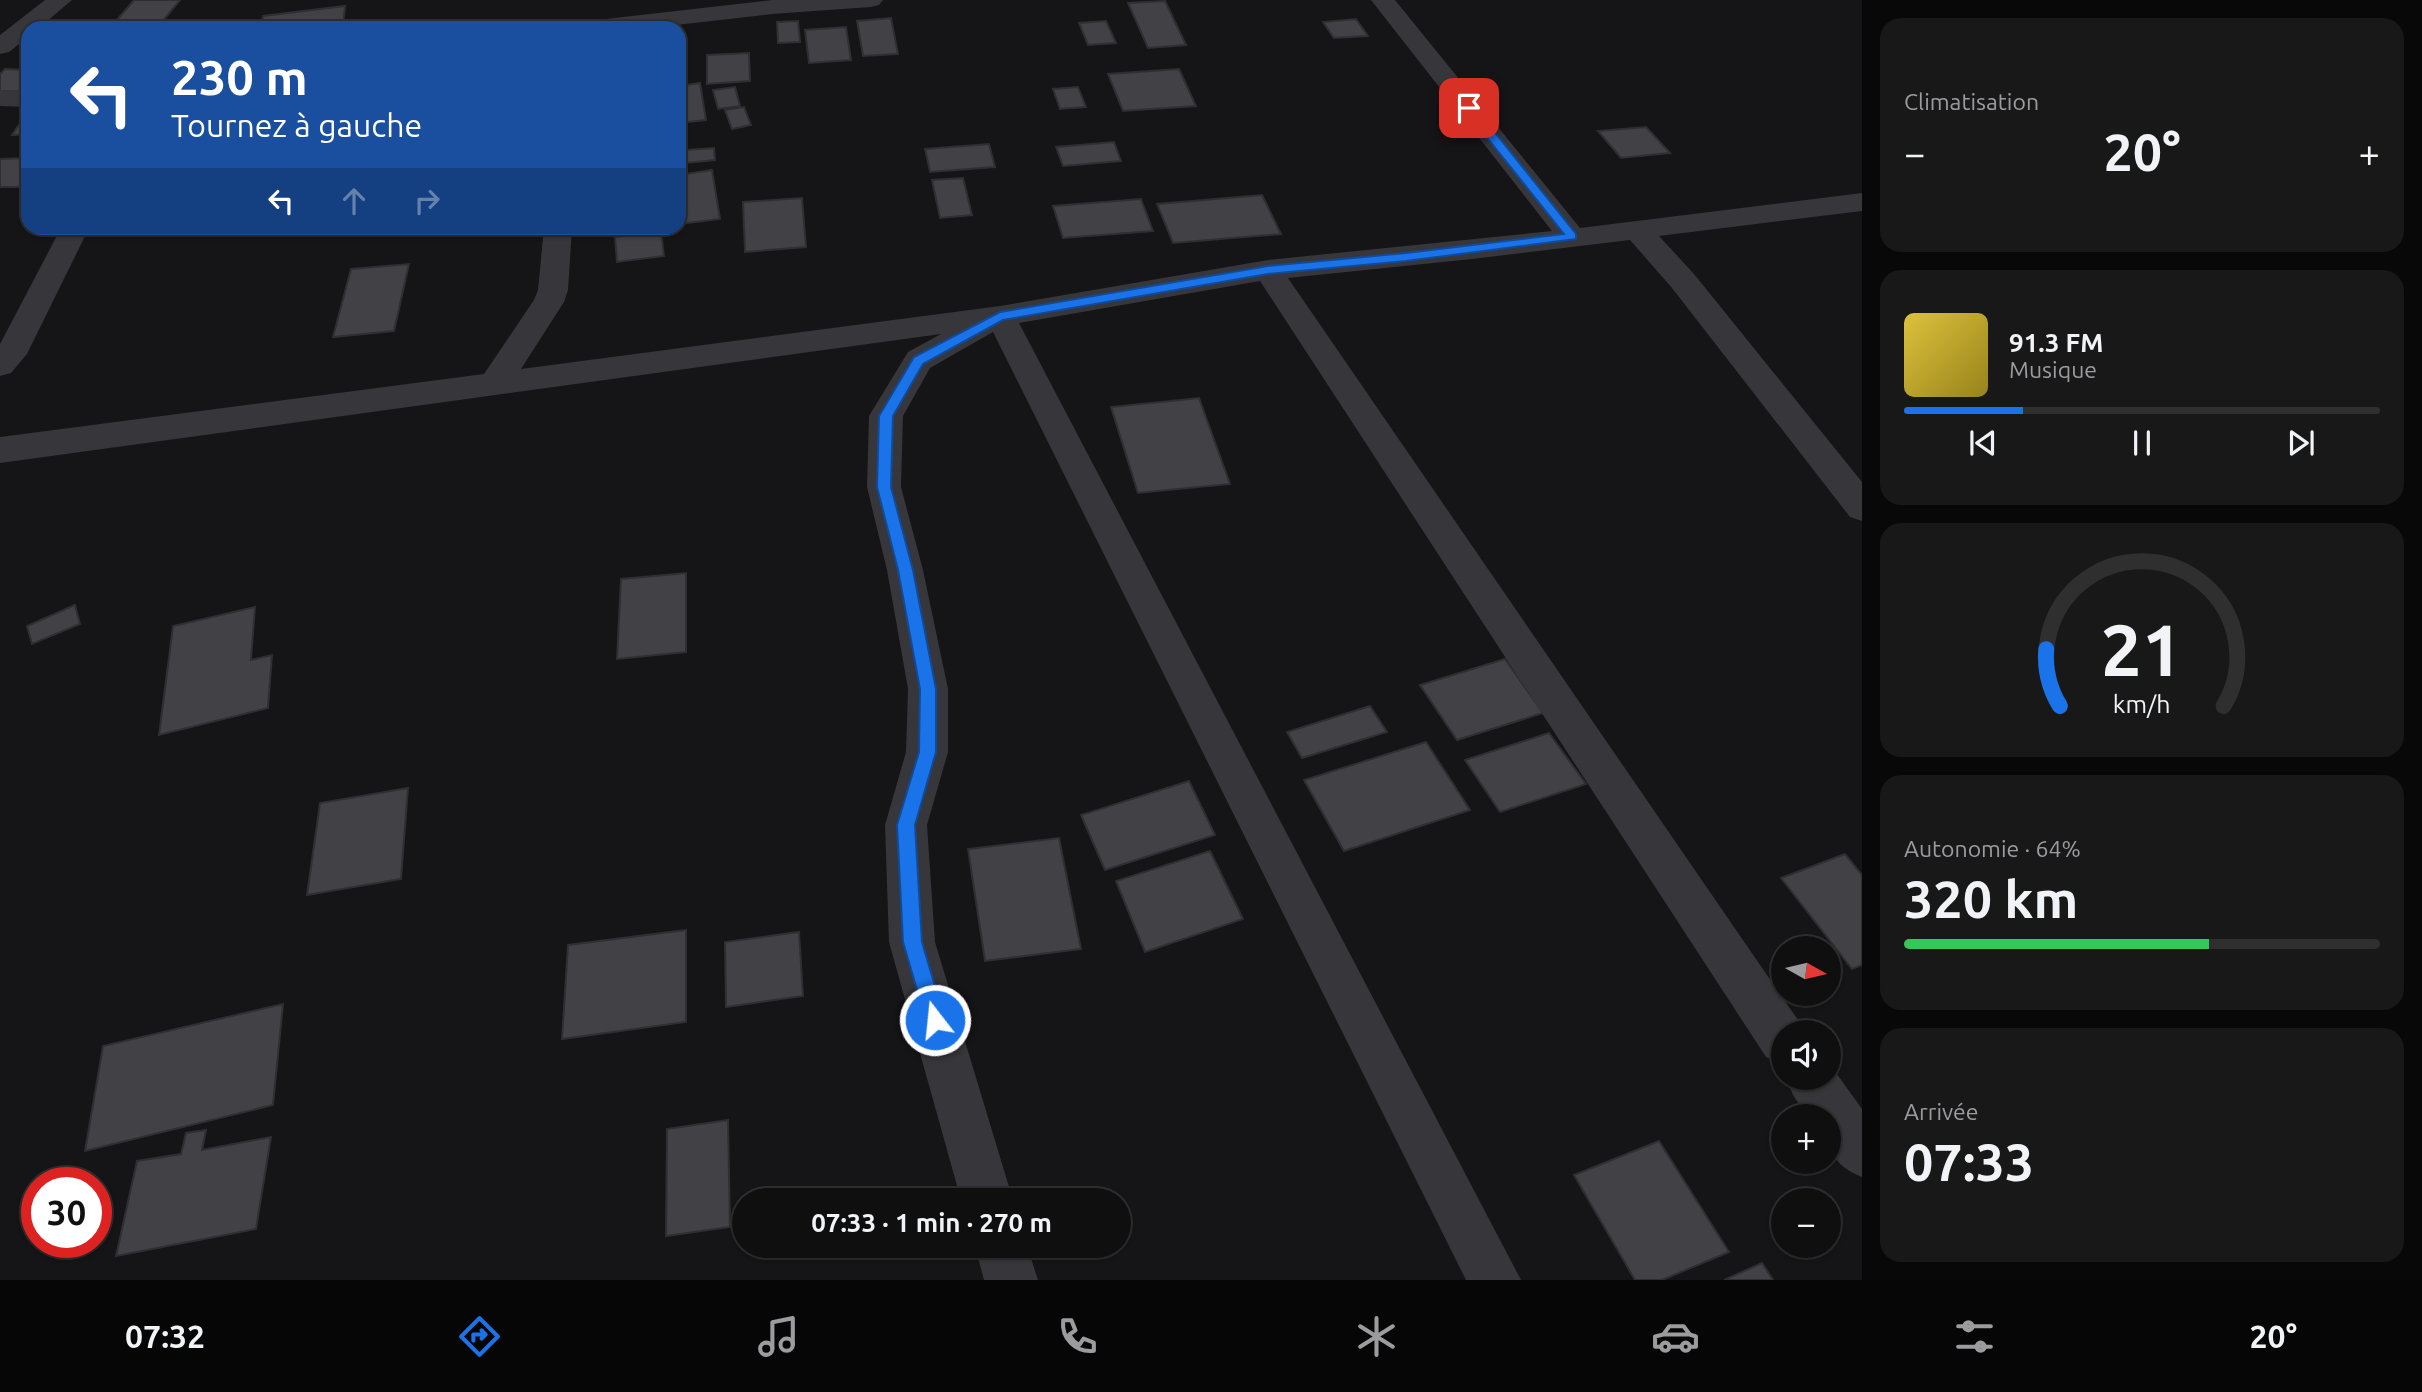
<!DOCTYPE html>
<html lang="fr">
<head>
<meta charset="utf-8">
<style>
  body { margin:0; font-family:Ubuntu,sans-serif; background:#191819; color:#f1f3f6; height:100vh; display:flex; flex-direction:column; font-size:26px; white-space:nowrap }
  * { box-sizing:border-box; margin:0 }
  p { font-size:23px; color:#9c9c9f }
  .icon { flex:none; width:38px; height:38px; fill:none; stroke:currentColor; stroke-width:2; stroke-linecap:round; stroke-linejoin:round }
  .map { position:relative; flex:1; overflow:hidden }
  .details { display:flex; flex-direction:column; gap:18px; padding:18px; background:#090809; width:560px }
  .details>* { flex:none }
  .guide { position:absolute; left:21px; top:21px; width:665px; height:214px; border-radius:21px; box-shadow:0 2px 5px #0004,0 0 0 2px #302f30; background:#1a4fa0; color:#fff; overflow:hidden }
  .needle { width:46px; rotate:98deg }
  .tools { position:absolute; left:1771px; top:936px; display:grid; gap:14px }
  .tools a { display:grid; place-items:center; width:70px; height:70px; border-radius:50%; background:#100f10; box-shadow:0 2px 5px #0004,0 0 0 2px #302f30; font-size:35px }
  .speed { position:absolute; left:21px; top:1167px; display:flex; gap:14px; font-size:35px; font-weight:700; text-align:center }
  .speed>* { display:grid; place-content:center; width:91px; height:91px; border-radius:50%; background:#100f10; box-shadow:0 2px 5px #0004,0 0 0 2px #302f30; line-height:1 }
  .speed .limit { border:10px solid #d22; background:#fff; color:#111 }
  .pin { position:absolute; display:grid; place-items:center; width:60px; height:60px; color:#fff; margin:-30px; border-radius:14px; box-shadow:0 4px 10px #0006 }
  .me { position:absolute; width:77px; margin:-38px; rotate:344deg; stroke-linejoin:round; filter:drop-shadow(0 0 5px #0008) }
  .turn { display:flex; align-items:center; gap:24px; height:147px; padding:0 35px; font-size:32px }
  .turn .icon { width:91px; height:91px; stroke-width:2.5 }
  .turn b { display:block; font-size:49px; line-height:60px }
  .lanes { display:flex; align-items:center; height:66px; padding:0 35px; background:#0003; justify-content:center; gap:35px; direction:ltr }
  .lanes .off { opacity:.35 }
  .big { font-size:52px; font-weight:700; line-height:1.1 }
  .details .card { flex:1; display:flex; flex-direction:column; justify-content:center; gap:10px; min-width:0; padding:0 24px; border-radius:21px; background:#191819 }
  .details .dial { align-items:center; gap:0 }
  .dial svg { height:182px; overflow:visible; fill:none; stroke:#302f30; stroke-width:7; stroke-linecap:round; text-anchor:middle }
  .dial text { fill:#f1f3f6; stroke:none }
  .song { display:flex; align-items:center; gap:21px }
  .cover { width:84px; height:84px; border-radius:10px; background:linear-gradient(135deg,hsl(50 70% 55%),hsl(50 70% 35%)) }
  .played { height:7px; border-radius:4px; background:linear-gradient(90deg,#1a73e8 25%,#302f30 25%) }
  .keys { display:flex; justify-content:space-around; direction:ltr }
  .heat { display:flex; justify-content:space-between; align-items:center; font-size:38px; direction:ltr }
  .charge { height:10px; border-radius:5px; background:linear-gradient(90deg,#34c759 64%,#302f30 0) }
  .trip { position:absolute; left:732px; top:1188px; width:399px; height:70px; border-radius:35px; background:#100f10; box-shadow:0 2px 5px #0004,0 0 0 2px #302f30; font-weight:700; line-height:70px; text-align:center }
  .tabs { display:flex; height:112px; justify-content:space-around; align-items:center; background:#060606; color:#9c9c9f }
  .tabs .icon { width:49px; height:49px }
  .tabs .on { color:#1a73e8 }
  .tabs b { font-size:32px; color:#f1f3f6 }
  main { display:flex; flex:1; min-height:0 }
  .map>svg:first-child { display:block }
  .building { fill:#414146; stroke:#2f2e32; stroke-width:2 }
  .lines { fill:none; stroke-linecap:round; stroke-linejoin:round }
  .minor { fill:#36363b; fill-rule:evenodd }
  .route { fill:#1a73e8; stroke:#114b97; stroke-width:2 }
</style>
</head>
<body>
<main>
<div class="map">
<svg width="1862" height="1280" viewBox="0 0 1862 1280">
  <rect width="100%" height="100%" fill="#151416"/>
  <g class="building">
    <path d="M134,0H180L157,28H110Z"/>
    <path d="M1165,1L1186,45L1148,48L1128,3Z"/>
    <path d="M345,6L343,26L261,28L263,16Z"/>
    <path d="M891,18L898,54L863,56L857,21Z"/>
    <path d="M1356,19L1368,36L1334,38L1323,22Z"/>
    <path d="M798,21L800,42L778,43L777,22Z"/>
    <path d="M1106,21L1116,43L1088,45L1079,23Z"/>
    <path d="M846,27L851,60L809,63L805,30Z"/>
    <path d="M749,53L750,81L707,84V55Z"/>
    <path d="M5,69L28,70V92L0,91V74Z"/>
    <path d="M1179,69L1196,106L1123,111L1108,74Z"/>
    <path d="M700,83L706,120L679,123V86Z"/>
    <path d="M735,87L740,106L718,109L713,90Z"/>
    <path d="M1078,87L1086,107L1060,109L1053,89Z"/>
    <path d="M744,107L751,125L732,129L725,110Z"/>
    <path d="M25,116H28V134L12,135Z"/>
    <path d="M1646,127L1670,153L1621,158L1598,131Z"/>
    <path d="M1114,142L1121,161L1063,166L1056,147Z"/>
    <path d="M989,144L995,167L930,172L925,149Z"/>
    <path d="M714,148L715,160L686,163V150Z"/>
    <path d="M28,158V175L19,187H0V159Z"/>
    <path d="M712,170L720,219L679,224V175Z"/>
    <path d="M963,178L972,215L940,218L932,180Z"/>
    <path d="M1262,195L1281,234L1173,243L1157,204Z"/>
    <path d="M802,198L806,247L745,252L743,202Z"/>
    <path d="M1141,199L1153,231L1063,238L1053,206Z"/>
    <path d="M661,232L664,256L617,262L615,237Z"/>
    <path d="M409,264L394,331L333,337L351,269Z"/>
    <path d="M1199,398L1230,484L1138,493L1111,407Z"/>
    <path d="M686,573V652L617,659L621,579Z"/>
    <path d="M75,605L80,624L32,644L27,626Z"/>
    <path d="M255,607L251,660L272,655L268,708L159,735L173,626Z"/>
    <path d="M1505,659L1543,713L1457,740L1420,685Z"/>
    <path d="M1370,706L1387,732L1302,758L1287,732Z"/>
    <path d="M1549,733L1586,784L1500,812L1465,760Z"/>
    <path d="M1426,742L1470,810L1344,851L1304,780Z"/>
    <path d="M1189,781L1215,835L1105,870L1081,815Z"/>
    <path d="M408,788L401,879L307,895L320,803Z"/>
    <path d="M1059,838L1081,949L985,961L968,849Z"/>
    <path d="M1210,851L1243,919L1145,952L1116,881Z"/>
    <path d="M1845,854L1862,875V965L1852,969L1781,878Z"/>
    <path d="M686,930V1022L562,1039L568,945Z"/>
    <path d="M799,932L803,996L726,1007L725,942Z"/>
    <path d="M283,1004L273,1105L85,1151L103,1046Z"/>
    <path d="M728,1120L730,1227L666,1236L667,1129Z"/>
    <path d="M206,1130L202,1150L271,1137L256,1229L116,1256L137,1161L181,1154L186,1133Z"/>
    <path d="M1659,1141L1729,1252L1662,1280H1635L1574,1175Z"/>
    <path d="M1762,1263L1773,1280H1724Z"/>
  </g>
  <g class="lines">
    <g class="minor">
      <path d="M45,0H72L39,28H28V37L9,52L0,54V35Z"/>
      <path d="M772,0H883L879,5L871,7L772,14L650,28H576L580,23L588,21Z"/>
      <path d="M1371,0H1395L1580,228L1862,193V211L1659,236L1694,274L1862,482V521L1850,517L1672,288L1630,240L1472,259L1288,278L1800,1023L1804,1032H1783V1064L1766,1057L1260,281L1019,323L1521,1280H1466L993,332L930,368L903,416L901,487L923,570L948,689V752L927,825L935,942L1013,1200H961L889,942L885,825L906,752L908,689L887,570L867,487L869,416L908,352L941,334L0,463V437L484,374L534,300L538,290L544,228H572L568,290L564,302L521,369L1000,306L1268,260L1552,231Z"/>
      <path d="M0,90L28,91V107L0,106Z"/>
      <path d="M61,228H89L27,354L11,373L0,376V344Z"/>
      <path d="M1829,1063L1862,1109V1177C1830,1164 1829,1149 1829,1116H1807L1793,1095L1786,1078H1829Z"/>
      <path d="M975,1246H1027L1038,1280H984Z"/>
    </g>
  </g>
  <path class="route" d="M1465,105H1473L1576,234V239L1406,261L1268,274L1003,320L923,364L893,416L891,487L913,570L936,689V752L915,825L922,942L945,1020L942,1027L935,1030L928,1027L903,942L897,825L919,752L920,689L898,570L877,487L879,416L914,357L1000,312L1268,266L1406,253L1564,234L1465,110Z"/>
</svg>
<div class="tools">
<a><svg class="needle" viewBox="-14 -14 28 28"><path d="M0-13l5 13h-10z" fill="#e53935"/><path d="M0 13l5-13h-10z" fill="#9c9c9f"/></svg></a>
<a><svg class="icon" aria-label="sound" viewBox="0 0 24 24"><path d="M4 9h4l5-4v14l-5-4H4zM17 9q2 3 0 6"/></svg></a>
<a>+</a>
<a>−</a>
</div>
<div class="speed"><div class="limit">30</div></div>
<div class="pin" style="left:1469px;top:108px;background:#d93025"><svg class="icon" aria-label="arrive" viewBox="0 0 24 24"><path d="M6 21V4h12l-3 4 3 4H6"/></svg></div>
<svg class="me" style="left:935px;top:1020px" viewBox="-20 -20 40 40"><circle r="17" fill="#1a73e8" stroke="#fff" stroke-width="3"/><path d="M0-11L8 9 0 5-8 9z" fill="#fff"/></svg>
<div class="trip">07:33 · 1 min · 270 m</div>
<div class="guide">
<div class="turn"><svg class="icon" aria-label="left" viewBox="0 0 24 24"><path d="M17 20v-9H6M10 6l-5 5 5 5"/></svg><div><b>230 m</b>Tournez à gauche</div></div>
<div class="lanes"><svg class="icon" aria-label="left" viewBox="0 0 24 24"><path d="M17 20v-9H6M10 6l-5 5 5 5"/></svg><svg class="icon off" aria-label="ahead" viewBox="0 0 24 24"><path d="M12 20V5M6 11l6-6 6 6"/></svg><svg class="icon off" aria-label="right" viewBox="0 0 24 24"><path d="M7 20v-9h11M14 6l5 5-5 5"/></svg></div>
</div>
</div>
<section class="details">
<div class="card"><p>Climatisation</p>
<div class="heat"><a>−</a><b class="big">20°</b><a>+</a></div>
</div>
<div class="card">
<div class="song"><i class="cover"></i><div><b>91.3 FM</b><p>Musique</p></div></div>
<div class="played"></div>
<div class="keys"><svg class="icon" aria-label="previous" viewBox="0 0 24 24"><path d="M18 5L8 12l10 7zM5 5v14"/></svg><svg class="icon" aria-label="pause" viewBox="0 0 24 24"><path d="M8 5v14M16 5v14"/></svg><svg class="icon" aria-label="next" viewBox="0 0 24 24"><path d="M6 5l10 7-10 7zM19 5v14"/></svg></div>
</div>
<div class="card dial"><svg viewBox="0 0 100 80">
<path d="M14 69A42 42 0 1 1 86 69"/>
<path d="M14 69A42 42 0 0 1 8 44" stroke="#1a73e8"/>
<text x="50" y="56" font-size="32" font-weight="700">21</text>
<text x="50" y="72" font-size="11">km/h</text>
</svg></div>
<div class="card"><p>Autonomie · 64%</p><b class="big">320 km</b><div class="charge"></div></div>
<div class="card"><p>Arrivée</p><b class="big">07:33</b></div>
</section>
</main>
<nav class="tabs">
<b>07:32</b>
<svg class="icon on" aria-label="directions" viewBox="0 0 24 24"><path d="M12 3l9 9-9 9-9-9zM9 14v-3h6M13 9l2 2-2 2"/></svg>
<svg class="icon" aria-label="music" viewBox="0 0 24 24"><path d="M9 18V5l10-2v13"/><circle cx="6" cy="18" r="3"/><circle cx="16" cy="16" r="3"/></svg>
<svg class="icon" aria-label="phone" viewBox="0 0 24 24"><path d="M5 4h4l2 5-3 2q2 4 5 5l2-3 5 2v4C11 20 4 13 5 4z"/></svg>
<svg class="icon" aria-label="climate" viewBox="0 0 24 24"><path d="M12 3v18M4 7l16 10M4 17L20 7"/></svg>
<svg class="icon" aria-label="car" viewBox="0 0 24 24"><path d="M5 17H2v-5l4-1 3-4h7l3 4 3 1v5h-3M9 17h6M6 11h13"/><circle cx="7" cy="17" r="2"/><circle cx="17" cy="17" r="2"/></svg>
<svg class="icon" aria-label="filters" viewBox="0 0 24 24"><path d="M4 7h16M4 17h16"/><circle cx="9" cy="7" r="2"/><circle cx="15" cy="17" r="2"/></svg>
<b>20°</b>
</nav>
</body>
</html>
